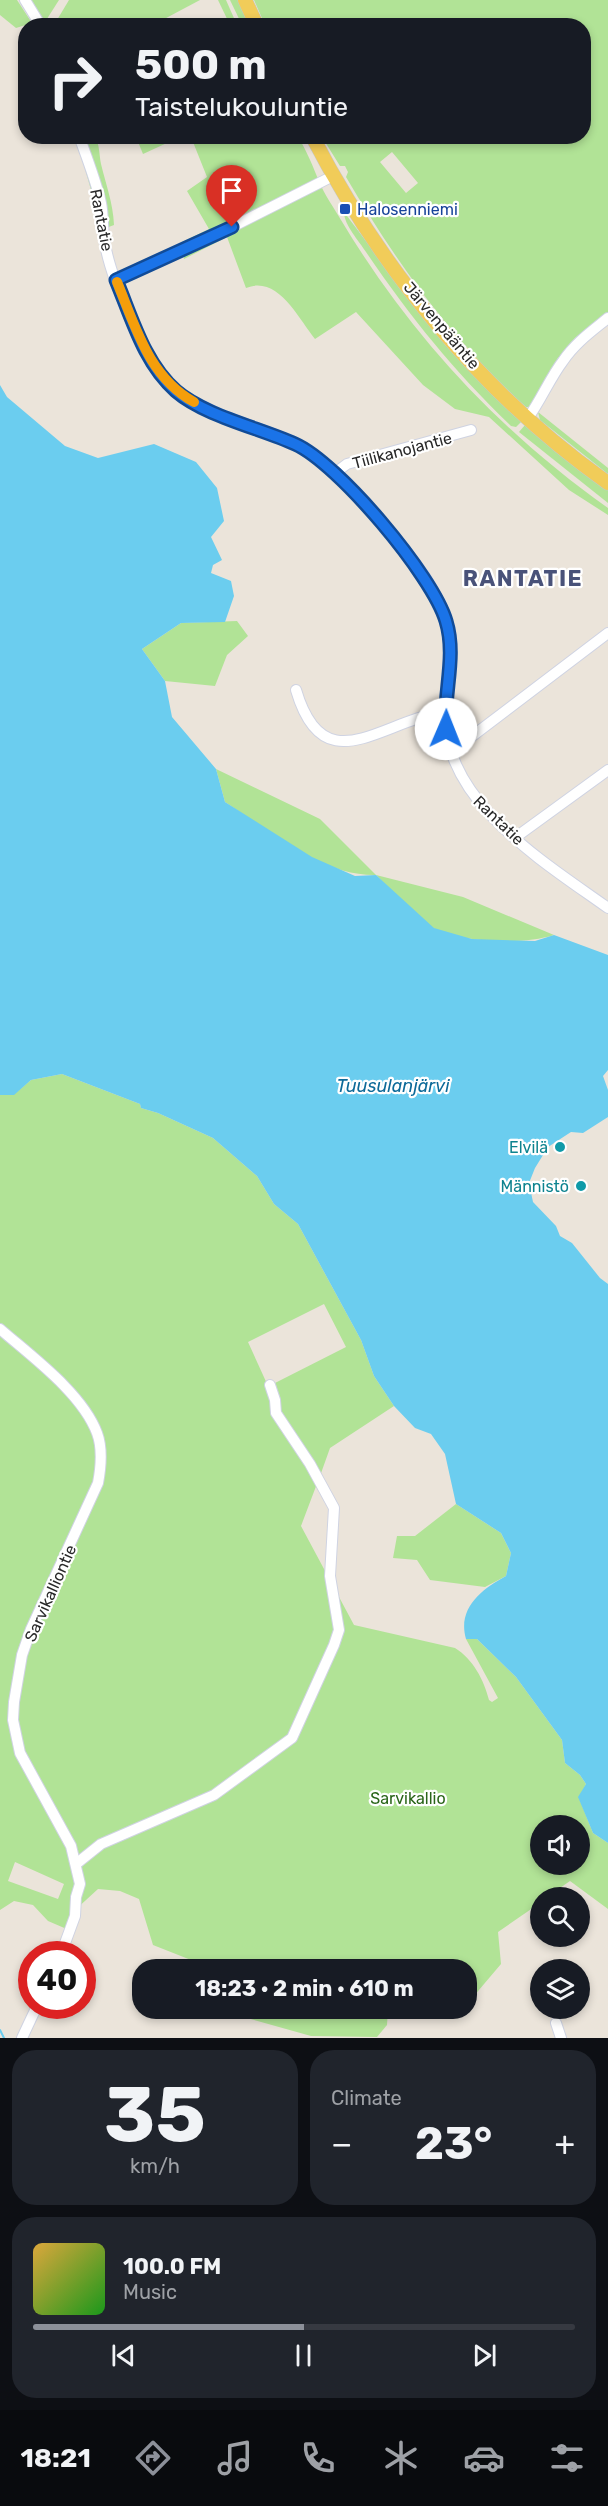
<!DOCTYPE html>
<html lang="en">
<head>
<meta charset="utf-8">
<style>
  body { margin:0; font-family:Rubik,sans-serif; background:#20242c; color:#f1f3f6; height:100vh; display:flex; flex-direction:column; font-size:22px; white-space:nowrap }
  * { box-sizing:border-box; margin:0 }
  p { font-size:20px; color:#9ea1a6 }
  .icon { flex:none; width:33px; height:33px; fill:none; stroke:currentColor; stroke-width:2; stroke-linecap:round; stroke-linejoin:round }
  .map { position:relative; height:2038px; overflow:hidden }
  .details { display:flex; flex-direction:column; gap:12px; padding:12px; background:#0d0f14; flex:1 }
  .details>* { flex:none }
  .top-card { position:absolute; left:18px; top:18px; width:573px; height:126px; border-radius:24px; box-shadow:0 3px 9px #0003; background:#171b24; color:#f1f3f6; overflow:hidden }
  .buttons { position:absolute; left:530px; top:1815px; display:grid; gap:12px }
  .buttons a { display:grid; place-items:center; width:60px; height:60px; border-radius:50%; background:#171b24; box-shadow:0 3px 9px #0003; font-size:30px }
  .speed { position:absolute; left:18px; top:1941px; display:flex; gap:12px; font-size:30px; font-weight:700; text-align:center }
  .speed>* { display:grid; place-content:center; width:78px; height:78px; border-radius:50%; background:#171b24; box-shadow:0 3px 9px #0003; line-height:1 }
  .speed .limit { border:9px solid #d22; background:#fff; color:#111 }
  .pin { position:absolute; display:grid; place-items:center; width:51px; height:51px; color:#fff; margin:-62px -26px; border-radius:50% 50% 50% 0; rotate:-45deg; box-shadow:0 0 6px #0007 }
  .pin .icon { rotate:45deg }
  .me { position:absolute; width:66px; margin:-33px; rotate:1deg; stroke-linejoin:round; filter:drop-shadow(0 0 4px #0008) }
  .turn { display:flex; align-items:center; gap:21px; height:126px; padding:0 18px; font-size:27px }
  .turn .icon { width:78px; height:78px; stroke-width:2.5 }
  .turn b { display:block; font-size:42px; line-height:51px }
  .big { font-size:45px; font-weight:700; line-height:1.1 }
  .details .card { flex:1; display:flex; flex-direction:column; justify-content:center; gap:9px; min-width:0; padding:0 21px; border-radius:24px; background:#20242c }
  .details .dial { align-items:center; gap:0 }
  .dial b { font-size:78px; line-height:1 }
  .song { display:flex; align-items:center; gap:18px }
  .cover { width:72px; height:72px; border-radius:9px; background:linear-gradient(135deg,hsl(40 70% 55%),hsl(120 70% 35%)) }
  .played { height:6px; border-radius:3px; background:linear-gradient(90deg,#8c9099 50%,#363941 50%) }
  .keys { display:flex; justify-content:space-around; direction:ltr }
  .heat { display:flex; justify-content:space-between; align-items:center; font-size:33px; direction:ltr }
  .details .tiles { flex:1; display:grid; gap:12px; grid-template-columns:1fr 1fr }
  .card:last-child { grid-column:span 2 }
  .trip { position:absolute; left:132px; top:1959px; width:345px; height:60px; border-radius:24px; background:#171b24; box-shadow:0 3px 9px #0003; font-weight:700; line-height:60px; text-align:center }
  .tab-bar { display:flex; height:96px; justify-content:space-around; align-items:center; background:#090b0e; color:#9ea1a6 }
  .tab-bar .icon { width:42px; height:42px }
  .tab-bar .current { color:#8c9099 }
  .tab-bar b { font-size:27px; color:#f1f3f6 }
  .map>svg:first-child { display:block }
  .green { fill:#b1e396; fill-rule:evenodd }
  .water { fill:#6bcdef }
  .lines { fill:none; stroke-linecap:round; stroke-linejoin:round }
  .stream { stroke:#6bcdef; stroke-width:2 }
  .minor-casing { stroke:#cfd3e2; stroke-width:12 }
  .major-casing { stroke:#c7c7c7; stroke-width:15 }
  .minor { stroke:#fff; stroke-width:10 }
  .major { stroke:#f1cc59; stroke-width:14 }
  .route-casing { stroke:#114b97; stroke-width:15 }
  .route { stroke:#1a73e8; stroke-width:10 }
  .slow { stroke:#f59e0b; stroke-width:10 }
  .transit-dot { fill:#1a4fb4; stroke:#fff; stroke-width:2 }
  .culture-dot { fill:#0f9aa8; stroke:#fff; stroke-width:2 }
  .labels { text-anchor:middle; stroke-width:4.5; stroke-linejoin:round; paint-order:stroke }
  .transit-label { font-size:16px; fill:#164399; stroke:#fff; text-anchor:start }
  .street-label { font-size:16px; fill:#292929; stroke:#fff }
  .culture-label { font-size:16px; fill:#0d838f; stroke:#fff; text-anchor:end }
  .park-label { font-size:16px; fill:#2a6519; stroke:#fff }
  .water-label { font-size:18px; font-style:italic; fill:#0c6a99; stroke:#fff }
  .district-label { font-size:22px; font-weight:bold; letter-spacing:1.5px; fill:#495279; stroke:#fff }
</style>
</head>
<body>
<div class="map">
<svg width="608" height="2038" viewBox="0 0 608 2038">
  <rect width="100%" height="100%" fill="#ebe4da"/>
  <g class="green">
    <path d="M0,0H17L32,23L16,28L0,15Z"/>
    <path d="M28,0H59L45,22Z"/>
    <path d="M69,0H200L153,25H54Z"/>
    <path d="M218,0H226L237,25H230Z"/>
    <path d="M230,0H241L252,25H242Z"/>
    <path d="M254,0H608V313L575,338L558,358L531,407H526C452,341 396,262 346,177L348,172L345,166H340L322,137L326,140L329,136H584V26L265,25ZM392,152L418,183L406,193L380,162Z"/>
    <path d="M76,137H95C100,146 99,154 101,164C106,185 113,203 114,225L98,231L93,197Z"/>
    <path d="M136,137H180L143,154Z"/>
    <path d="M191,137H298C307,151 313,167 319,181C324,194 334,208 341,220C410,335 499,431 608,508V515L569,490L489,417L455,409L423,385L356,312L315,339C298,318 278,275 246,288L227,237L184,259L182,242L209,229L187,191L207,177Z"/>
    <path d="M344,212L378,257L522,421L516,427L511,426C453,370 411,318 366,252C359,241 344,225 344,212Z"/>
    <path d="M538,412L608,468V474L540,420Z"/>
    <path d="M525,425L608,490V503L519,432Z"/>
    <path d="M237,621L248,636L227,655L215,686L165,681L142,649L181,623Z"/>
    <path d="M216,769L320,819L376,875L463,897L554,935C523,945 465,943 435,929C419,921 390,888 376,875C322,876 269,831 225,802Z"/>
    <path d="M62,1074L140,1104L141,1108L158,1113L213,1138L257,1176L274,1204L298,1224L361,1340L374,1376L394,1406L330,1448L320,1476L278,1412L275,1383L346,1347L324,1304L248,1342L268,1386L274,1414L318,1481L301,1526L354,1625L455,1648C473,1659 484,1680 489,1700L492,1702L498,1698L466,1639H477L516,1677L562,1740L565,1763L580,1775L586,1784L579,1798L593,1833L608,1843V1909L570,1881L547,1897L540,1898V1903L498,1932L501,1964L473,1997H467L466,1970L192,1969L191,1960L153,1945L139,1899L120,1891L98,1889L74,1911L69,1930L48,1921L33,1905L14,1901L0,1910V1095L18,1091L31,1080ZM540,1826H579V1864H540ZM15,1862L64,1884L58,1899L8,1881Z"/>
    <path d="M456,1504L501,1533L511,1553L506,1576L485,1587L430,1580L417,1560L393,1558L397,1536H415Z"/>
    <path d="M388,2008L387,2025L377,2037L311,2036L215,2009Z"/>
  </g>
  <path class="water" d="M0,385L7,397L65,446L98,458L154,444L196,462L217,488L224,521L211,537L222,560L213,565L211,573L231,581L234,596L225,622L181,623L142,649L165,681L172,717L216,769L225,802L312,857L355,876L376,875L434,928L472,939L535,941L554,935L608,955V1070L603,1076L608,1090V1117L583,1133L571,1132L548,1147L535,1168L529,1183L533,1202L556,1226L560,1236L572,1243L600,1278L608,1284V1843L593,1833L578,1797L586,1784L580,1775L565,1763L562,1740L516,1677L477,1639H466C457,1608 482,1589 506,1576L511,1553L501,1533L456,1504L445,1454L431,1434L415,1428L394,1406L374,1376L361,1340L298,1224L274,1204L257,1176L213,1138L158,1113L141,1108L140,1104L62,1074L31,1080L14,1095H0Z"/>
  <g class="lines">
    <path class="stream" d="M0,2030L4,2038"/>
    <defs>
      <g id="minor">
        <path d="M25,0L41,26"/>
        <path d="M79,136C87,158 96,181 101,203C104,217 102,230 105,244C110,274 142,355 162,377C197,417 255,422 300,446C338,467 392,532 419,568C436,591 450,622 451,651C452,671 445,691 445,711C442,801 544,862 608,908"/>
        <path d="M116,280L220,233L333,176"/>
        <path d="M528,418C541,400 550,378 563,361C575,343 592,331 608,318"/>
        <path d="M335,473L347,464L471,430"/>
        <path d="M296,690C324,785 381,720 445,712"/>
        <path d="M450,753L608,633"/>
        <path d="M516,837L608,770"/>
        <path d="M0,1329C31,1356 82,1393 97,1433C103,1449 101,1467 98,1483L31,1629L22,1655L14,1702L13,1720L20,1753L71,1846L80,1884L76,1897L75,1916L61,1954"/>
        <path d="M76,1864L101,1844L214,1795L292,1738L334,1645L339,1630L330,1576L334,1508L310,1464L276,1413L275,1400L270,1385"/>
        <path d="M556,2023L561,2038"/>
        <path d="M22,2038L37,2006"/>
      </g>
      <g id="major">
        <path d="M245,0L257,26"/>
        <path d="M312,136C382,271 483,395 608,483"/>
      </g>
    </defs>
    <use href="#minor" class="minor-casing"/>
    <use href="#major" class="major-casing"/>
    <use href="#minor" class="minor"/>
    <use href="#major" class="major"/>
  </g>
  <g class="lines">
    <defs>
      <path id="route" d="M232,227L116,280C132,318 144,363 176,391C205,416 260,428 295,444C338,463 433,576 446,621C457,657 443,693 446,729"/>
    </defs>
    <use href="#route" class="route-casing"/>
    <use href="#route" class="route"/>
    <path class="slow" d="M117,282C136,328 149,377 194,402"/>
  </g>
  <rect class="transit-dot" x="339" y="203" width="12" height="12" rx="3"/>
  <g class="culture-dot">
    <circle cx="560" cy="1147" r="6"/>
    <circle cx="581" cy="1186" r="6"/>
  </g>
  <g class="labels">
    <g class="transit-label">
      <text x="357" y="215">Halosenniemi</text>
    </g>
    <g class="street-label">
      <text transform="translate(102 220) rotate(79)" y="6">Rantatie</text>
      <text transform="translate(442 325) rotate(50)" y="6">Järvenpääntie</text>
      <text transform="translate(402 450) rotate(-15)" y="6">Tiilikanojantie</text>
      <text transform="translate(499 820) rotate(44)" y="6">Rantatie</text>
      <text transform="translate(50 1593) rotate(-66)" y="6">Sarvikalliontie</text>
    </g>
    <g class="culture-label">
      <text x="548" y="1153">Elvilä</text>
      <text x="569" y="1192">Männistö</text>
    </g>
    <g class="park-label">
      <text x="408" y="1804">Sarvikallio</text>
    </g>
    <g class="water-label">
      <text x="393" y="1092">Tuusulanjärvi</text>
    </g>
    <g class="district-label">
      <text x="523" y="586">RANTATIE</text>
    </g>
  </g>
</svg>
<div class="buttons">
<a><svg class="icon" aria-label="sound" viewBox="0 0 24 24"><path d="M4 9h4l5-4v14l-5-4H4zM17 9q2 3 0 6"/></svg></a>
<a><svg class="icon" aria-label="search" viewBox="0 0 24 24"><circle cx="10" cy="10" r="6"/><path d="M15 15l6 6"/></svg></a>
<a><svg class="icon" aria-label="layers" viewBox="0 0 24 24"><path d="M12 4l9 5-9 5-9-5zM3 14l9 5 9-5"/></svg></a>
</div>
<div class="speed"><div class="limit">40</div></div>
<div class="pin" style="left:232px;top:227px;background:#d93025"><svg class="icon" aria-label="arrive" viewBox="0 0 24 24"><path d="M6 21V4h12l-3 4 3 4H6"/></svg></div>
<svg class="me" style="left:446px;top:729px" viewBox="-20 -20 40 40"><circle r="19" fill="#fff"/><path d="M0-13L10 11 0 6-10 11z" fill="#1a73e8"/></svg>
<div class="trip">18:23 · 2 min · 610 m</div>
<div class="top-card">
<div class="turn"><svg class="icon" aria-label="right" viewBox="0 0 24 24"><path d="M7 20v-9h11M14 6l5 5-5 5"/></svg><div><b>500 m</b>Taistelukouluntie</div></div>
</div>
</div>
<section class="details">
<div class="tiles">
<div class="card dial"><b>35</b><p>km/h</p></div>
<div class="card"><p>Climate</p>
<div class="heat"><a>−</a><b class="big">23°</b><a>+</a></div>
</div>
<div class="card">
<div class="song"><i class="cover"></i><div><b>100.0 FM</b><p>Music</p></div></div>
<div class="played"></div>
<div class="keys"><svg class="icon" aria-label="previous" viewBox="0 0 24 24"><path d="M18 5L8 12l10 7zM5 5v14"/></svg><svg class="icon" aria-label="pause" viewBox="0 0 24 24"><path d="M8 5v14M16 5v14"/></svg><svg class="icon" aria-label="next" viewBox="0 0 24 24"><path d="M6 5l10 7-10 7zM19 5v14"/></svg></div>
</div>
</div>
</section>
<nav class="tab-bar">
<b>18:21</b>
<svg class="icon current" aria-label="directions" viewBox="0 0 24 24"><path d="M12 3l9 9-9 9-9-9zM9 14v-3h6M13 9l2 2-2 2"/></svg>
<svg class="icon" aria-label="music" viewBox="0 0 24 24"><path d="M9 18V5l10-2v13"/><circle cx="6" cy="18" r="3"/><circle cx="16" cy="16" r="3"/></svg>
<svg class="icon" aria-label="phone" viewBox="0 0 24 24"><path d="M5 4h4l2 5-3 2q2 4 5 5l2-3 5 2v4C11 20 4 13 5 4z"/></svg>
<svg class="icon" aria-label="climate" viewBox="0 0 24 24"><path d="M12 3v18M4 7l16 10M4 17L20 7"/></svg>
<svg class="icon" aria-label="car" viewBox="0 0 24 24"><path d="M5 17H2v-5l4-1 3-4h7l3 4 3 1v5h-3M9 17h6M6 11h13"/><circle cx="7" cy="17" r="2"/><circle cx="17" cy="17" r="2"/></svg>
<svg class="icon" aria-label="filters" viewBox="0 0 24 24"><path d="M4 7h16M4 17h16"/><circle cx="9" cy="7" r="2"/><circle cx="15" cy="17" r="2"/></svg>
</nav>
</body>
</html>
